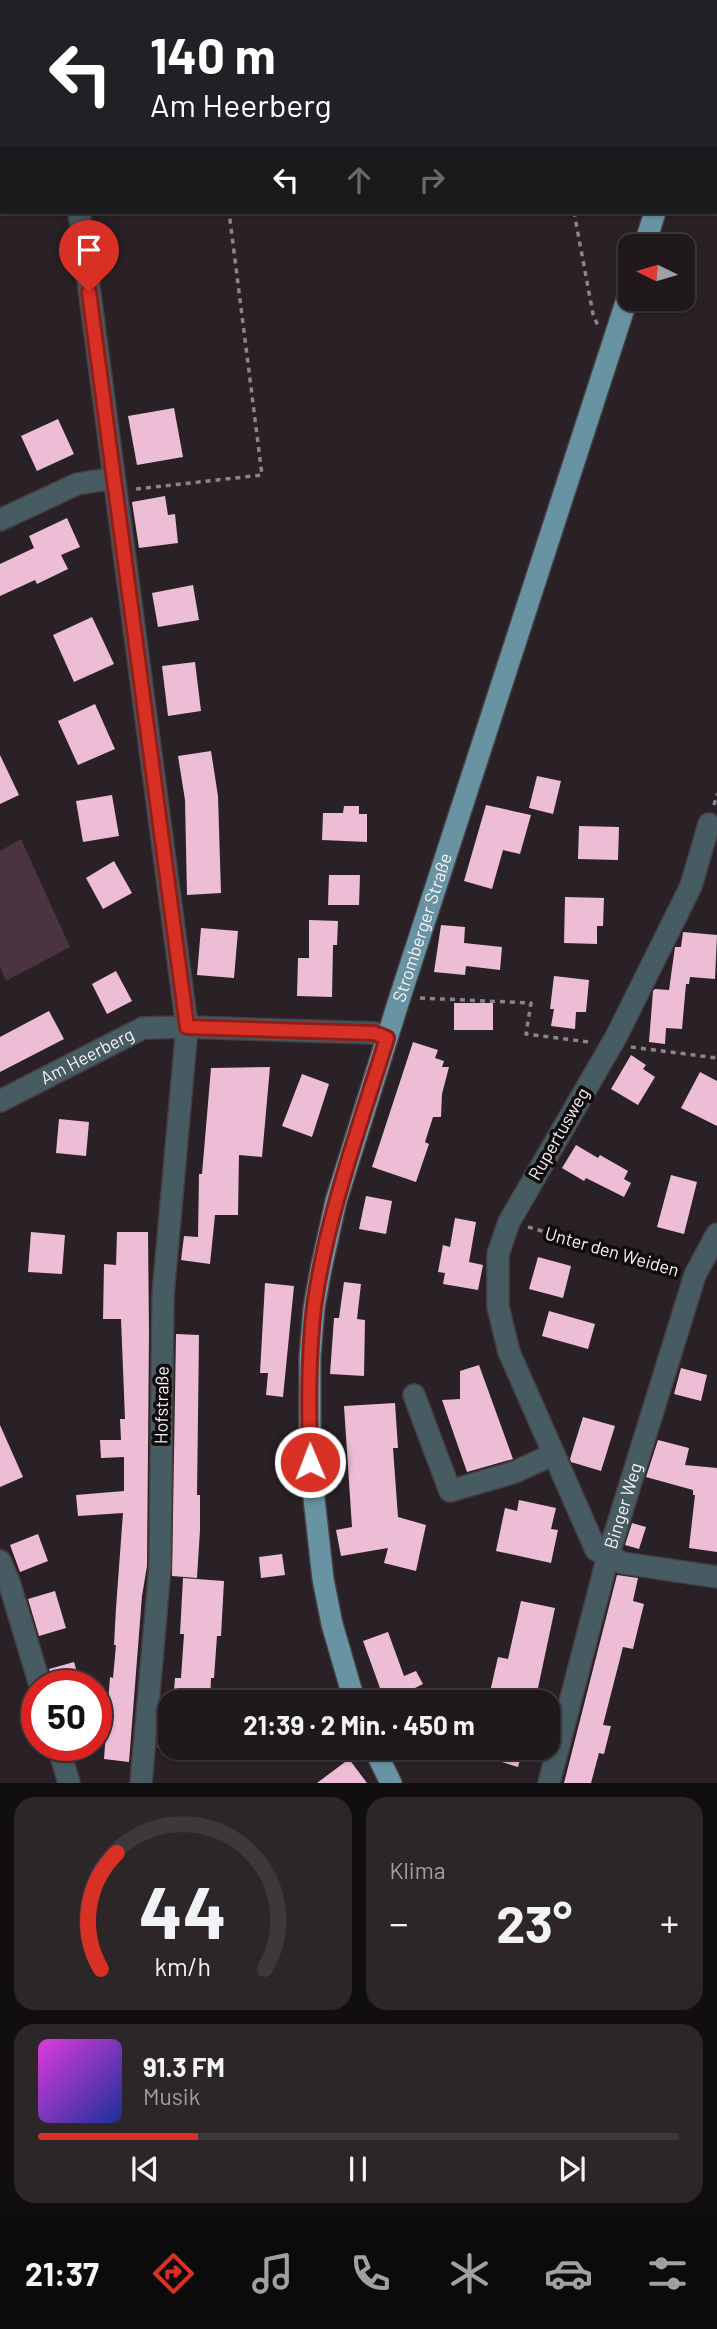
<!DOCTYPE html>
<html lang="de">
<head>
<meta charset="utf-8">
<style>
  body { margin:0; font-family:Barlow,sans-serif; background:#2c2629; color:#f1f3f6; height:100vh; display:flex; flex-direction:column; font-size:26px; white-space:nowrap }
  * { box-sizing:border-box; margin:0 }
  p { font-size:23px; color:#a1a0a3 }
  .icon { flex:none; width:38px; height:38px; fill:none; stroke:currentColor; stroke-width:2; stroke-linecap:round; stroke-linejoin:round }
  .map { position:relative; height:1783px; overflow:hidden }
  .sheet { display:flex; flex-direction:column; gap:14px; padding:14px; background:#110e0f; flex:1 }
  .sheet>* { flex:none }
  .hud { position:absolute; left:0px; top:0px; width:718px; height:214px; box-shadow:0 2px 5px #0004,0 0 0 2px #3c383b; background:#202124; color:#fff; overflow:hidden }
  .needle { width:46px; rotate:275deg }
  .controls { position:absolute; left:618px; top:234px; display:grid; gap:14px }
  .controls a { display:grid; place-items:center; width:77px; height:77px; border-radius:14px; background:#1f191c; box-shadow:0 2px 5px #0004,0 0 0 2px #3c383b; font-size:35px }
  .speed { position:absolute; left:21px; top:1670px; display:flex; gap:14px; font-size:35px; font-weight:700; text-align:center }
  .speed>* { display:grid; place-content:center; width:91px; height:91px; border-radius:50%; background:#1f191c; box-shadow:0 2px 5px #0004,0 0 0 2px #3c383b; line-height:1 }
  .speed .limit { border:10px solid #d22; background:#fff; color:#111 }
  .pin { position:absolute; display:grid; place-items:center; width:60px; height:60px; color:#fff; margin:-72px -30px; border-radius:50% 50% 50% 0; rotate:-45deg; box-shadow:0 0 7px #0007 }
  .pin .icon { rotate:45deg }
  .me { position:absolute; width:77px; margin:-38px; rotate:359deg; stroke-linejoin:round; filter:drop-shadow(0 0 5px #0008) }
  .turn { display:flex; align-items:center; gap:24px; height:147px; padding:0 35px; font-size:32px }
  .turn .icon { width:91px; height:91px; stroke-width:2.5 }
  .turn b { display:block; font-size:49px; line-height:60px }
  .lanes { display:flex; align-items:center; height:66px; padding:0 35px; background:#0003; justify-content:center; gap:35px; direction:ltr }
  .lanes .off { opacity:.35 }
  .big { font-size:52px; font-weight:700; line-height:1.1 }
  .sheet .card { flex:1; display:flex; flex-direction:column; justify-content:center; gap:10px; min-width:0; padding:0 24px; border-radius:21px; background:#2c2629 }
  .sheet .dial { align-items:center; gap:0 }
  .dial svg { height:182px; overflow:visible; fill:none; stroke:#3c383b; stroke-width:7; stroke-linecap:round; text-anchor:middle }
  .dial text { fill:#f1f3f6; stroke:none }
  .song { display:flex; align-items:center; gap:21px }
  .cover { width:84px; height:84px; border-radius:10px; background:linear-gradient(135deg,hsl(300 70% 55%),hsl(230 70% 35%)) }
  .played { height:7px; border-radius:4px; background:linear-gradient(90deg,#d93025 25%,#3c383b 25%) }
  .keys { display:flex; justify-content:space-around; direction:ltr }
  .heat { display:flex; justify-content:space-between; align-items:center; font-size:38px; direction:ltr }
  .sheet .tiles { flex:1; display:grid; gap:14px; grid-template-columns:1fr 1fr }
  .card:last-child { grid-column:span 2 }
  .trip { position:absolute; left:158px; top:1690px; width:402px; height:70px; border-radius:21px; background:#1f191c; box-shadow:0 2px 5px #0004,0 0 0 2px #3c383b; font-weight:700; line-height:70px; text-align:center }
  .tab-bar { display:flex; height:112px; justify-content:space-around; align-items:center; background:#0c0a0b; color:#a1a0a3 }
  .tab-bar .icon { width:49px; height:49px }
  .tab-bar .active { color:#d93025 }
  .tab-bar b { font-size:32px; color:#f1f3f6 }
  .map>svg:first-child { display:block }
  .green { fill:#4b333f }
  .building { fill:#ecbdd4 }
  .lines { fill:none; stroke-linecap:round; stroke-linejoin:round }
  .minor-casing { stroke:#463e42; stroke-width:24 }
  .major-casing { stroke:#463e42; stroke-width:24 }
  .path { stroke:#8c8588; stroke-width:3.5; stroke-dasharray:5 5; stroke-linecap:butt }
  .minor { stroke:#475b63; stroke-width:21 }
  .major { stroke:#6793a2; stroke-width:21 }
  .route-casing { stroke:#8d1f18; stroke-width:18 }
  .route { stroke:#d93025; stroke-width:12 }
  .labels { text-anchor:middle; stroke-width:7; stroke-linejoin:round; paint-order:stroke }
  .street-label { font-size:18px; fill:#f8f2f4; stroke:#100c0e }
</style>
</head>
<body>
<div class="map">
<svg width="717" height="1783" viewBox="0 0 717 1783">
  <rect width="100%" height="100%" fill="#292125"/>
  <path class="green" d="M21,839L70,947L6,981L0,967V851Z"/>
  <g class="building">
    <path d="M174,408L183,457L137,465L128,416Z"/>
    <path d="M58,419L74,454L37,471L21,436Z"/>
    <path d="M165,496L168,515L175,514L178,543L139,548L132,502Z"/>
    <path d="M67,518L80,547L61,555L68,569L37,584L35,580L0,596V564L34,548L29,536Z"/>
    <path d="M193,585L199,620L158,627L152,593Z"/>
    <path d="M92,617L114,664L74,682L53,635Z"/>
    <path d="M195,662L201,711L168,716L162,666Z"/>
    <path d="M95,704L115,749L78,765L58,721Z"/>
    <path d="M211,751L218,796L221,893L187,895L185,800L178,756Z"/>
    <path d="M0,755L19,795L0,804Z"/>
    <path d="M537,776L561,781L553,814L529,808Z"/>
    <path d="M112,795L119,836L83,842L76,801Z"/>
    <path d="M486,805L531,815L520,854L503,850L492,889L464,881Z"/>
    <path d="M344,806H359V814H367V842L322,840L323,813H343Z"/>
    <path d="M579,826L619,827L618,860L578,859Z"/>
    <path d="M114,861L132,893L103,909L86,878Z"/>
    <path d="M329,875H360L359,905H328Z"/>
    <path d="M565,897L604,898L603,926H597V944L564,943Z"/>
    <path d="M309,920L338,921L337,945H333L332,997L297,996L298,958H309Z"/>
    <path d="M441,925L465,927L464,943L502,947L500,970L466,966L465,975L434,972Z"/>
    <path d="M201,928L238,931L234,978L197,975Z"/>
    <path d="M683,932L717,935L715,979L690,977L689,984H686L682,1029L666,1028L665,1044L649,1042L653,991L655,989L669,990L675,947H681Z"/>
    <path d="M116,971L132,1001L107,1014L92,984Z"/>
    <path d="M554,976L589,980L586,1012H576L575,1029L551,1026L554,1009H550Z"/>
    <rect x="454" y="1003" width="39" height="27"/>
    <path d="M49,1011L64,1039L0,1072V1037Z"/>
    <path d="M413,1042L438,1050L435,1058L444,1061L442,1067H449L442,1094L441,1117H433L425,1142L429,1144L416,1182L372,1167Z"/>
    <path d="M631,1055L646,1065L643,1069L655,1077L638,1105L611,1089Z"/>
    <path d="M270,1067L262,1157L239,1155L238,1215H215L210,1264L181,1260L184,1236L198,1237L199,1174H202L211,1068Z"/>
    <path d="M700,1072L717,1081V1126L681,1108Z"/>
    <path d="M302,1074L329,1084L312,1137L282,1126Z"/>
    <path d="M59,1119L89,1122L86,1156L56,1153Z"/>
    <path d="M576,1145L598,1158L600,1155L628,1171L624,1179L631,1183L624,1197L586,1178L584,1181L562,1168Z"/>
    <path d="M671,1175L697,1182L684,1234L657,1227Z"/>
    <path d="M366,1196L392,1201L386,1234L359,1229Z"/>
    <path d="M455,1218L476,1222L469,1262L483,1265L478,1290L443,1284L445,1273L438,1272L443,1245L450,1247Z"/>
    <path d="M31,1232L65,1235L62,1274L28,1272Z"/>
    <path d="M117,1232H148L149,1332L147,1566L142,1596L129,1762L104,1759L110,1677L113,1678L116,1645H114L116,1608L123,1513L78,1516L76,1495L124,1491V1457L101,1458L100,1440H121L120,1419H125L121,1319H103L104,1264L116,1265Z"/>
    <path d="M538,1257L571,1266L563,1298L529,1289Z"/>
    <path d="M344,1282L361,1284L357,1319L365,1320L364,1376L330,1374L334,1318H339Z"/>
    <path d="M265,1283L294,1286L283,1397L266,1395L268,1373H260Z"/>
    <path d="M549,1311L595,1324L588,1349L542,1336Z"/>
    <path d="M176,1334L199,1335L197,1495H200V1530L197,1578L172,1576Z"/>
    <path d="M479,1365L513,1459L467,1472L442,1400L460,1399V1371Z"/>
    <path d="M681,1368L707,1375L701,1401L674,1394Z"/>
    <path d="M395,1403L398,1448H393L398,1517L426,1525L416,1571L384,1563L388,1548L341,1556L336,1530L352,1527L344,1406Z"/>
    <path d="M583,1417L615,1426L601,1471L571,1462L570,1459Z"/>
    <path d="M0,1425L23,1477L0,1487Z"/>
    <path d="M658,1440L689,1448L685,1465L717,1468V1552L689,1548L695,1495H693V1490L646,1477Z"/>
    <path d="M519,1500L556,1508L551,1529L558,1530L551,1563L496,1551L505,1508L517,1511Z"/>
    <path d="M632,1523L646,1527L639,1549L625,1545Z"/>
    <path d="M38,1534L48,1561L20,1572L10,1545Z"/>
    <path d="M282,1554L285,1575L261,1578L259,1557Z"/>
    <path d="M617,1575L638,1578L633,1601L644,1604L633,1649L623,1647L603,1725L611,1726L604,1754L599,1753L591,1783H564Z"/>
    <path d="M183,1578L224,1581L221,1636H217L214,1678H211L210,1703H173L175,1678H181L184,1634H180Z"/>
    <path d="M55,1591L66,1628L39,1636L28,1599Z"/>
    <path d="M521,1601L555,1608L535,1702L490,1692L498,1657L508,1659Z"/>
    <path d="M388,1632L404,1676L416,1671L423,1684L413,1689L420,1703H388L380,1688L363,1641Z"/>
    <path d="M74,1662L81,1685H53L49,1669Z"/>
    <path d="M161,1709H170V1748L157,1747Z"/>
    <path d="M470,1748H523L518,1767L469,1752Z"/>
    <path d="M349,1759L367,1783H317Z"/>
  </g>
  <g class="lines">
    <defs>
      <g id="minor">
        <path d="M50,0L51,2"/>
        <path d="M79,212L187,1027L163,1295L160,1567L141,1783"/>
        <path d="M0,520L77,484L114,478"/>
        <path d="M709,824L691,886L616,1037L509,1222L498,1254V1307L509,1352L596,1550L623,1563L717,1577"/>
        <path id="s1" d="M0,1101L143,1028L187,1027L374,1033L387,1037"/>
        <path d="M414,1395L450,1491L515,1472L554,1454"/>
        <path d="M0,1561L9,1582L40,1685"/>
        <path d="M58,1745L69,1783"/>
        <path id="s2" d="M549,1783L608,1556L695,1275L717,1234"/>
      </g>
      <g id="major">
        <path d="M716,22L717,18"/>
        <path d="M644,247L655,212"/>
        <path id="s3" d="M355,1703L332,1624L323,1579L310,1462V1356L314,1308L321,1269L336,1201L400,997L630,290"/>
        <path d="M374,1748L391,1783"/>
      </g>
    </defs>
    <use href="#minor" class="minor-casing"/>
    <use href="#major" class="major-casing"/>
    <g class="path">
      <path d="M202,0V2"/>
      <path d="M519,0V2"/>
      <path d="M574,212L593,314L598,326"/>
      <path d="M136,489L262,475L229,212"/>
      <path d="M714,805L717,794"/>
      <path d="M420,998L531,1003L526,1034L589,1042"/>
      <path d="M631,1047L717,1058"/>
      <path d="M528,1227L676,1270"/>
    </g>
    <use href="#minor" class="minor"/>
    <use href="#major" class="major"/>
  </g>
  <g class="lines">
    <defs>
      <path id="route" d="M89,292L187,1027L374,1033L387,1038C360,1126 327,1214 314,1307C308,1358 309,1410 310,1462"/>
    </defs>
    <use href="#route" class="route-casing"/>
    <use href="#route" class="route"/>
  </g>
  <g class="labels">
    <g class="street-label">
      <text dy="6" stroke="none"><textPath href="#s3" startOffset="796">Stromberger Straße</textPath></text>
      <text dy="6" stroke="none"><textPath href="#s1" startOffset="98">Am Heerberg</textPath></text>
      <text transform="translate(559 1134) rotate(-60)" y="6">Rupertusweg</text>
      <text transform="translate(612 1252) rotate(16)" y="6">Unter den Weiden</text>
      <text transform="translate(162 1405) rotate(-89)" y="6">Hofstraße</text>
      <text dy="6" stroke="none"><textPath href="#s2" startOffset="287">Binger Weg</textPath></text>
    </g>
  </g>
</svg>
<div class="controls">
<a><svg class="needle" viewBox="-14 -14 28 28"><path d="M0-13l5 13h-10z" fill="#e53935"/><path d="M0 13l5-13h-10z" fill="#a1a0a3"/></svg></a>
</div>
<div class="speed"><div class="limit">50</div></div>
<div class="pin" style="left:89px;top:292px;background:#d93025"><svg class="icon" aria-label="arrive" viewBox="0 0 24 24"><path d="M6 21V4h12l-3 4 3 4H6"/></svg></div>
<svg class="me" style="left:310px;top:1462px" viewBox="-20 -20 40 40"><circle r="17" fill="#d93025" stroke="#fff" stroke-width="3"/><path d="M0-11L8 9 0 5-8 9z" fill="#fff"/></svg>
<div class="trip">21:39 · 2 Min. · 450 m</div>
<div class="hud">
<div class="turn"><svg class="icon" aria-label="left" viewBox="0 0 24 24"><path d="M17 20v-9H6M10 6l-5 5 5 5"/></svg><div><b>140 m</b>Am Heerberg</div></div>
<div class="lanes"><svg class="icon" aria-label="left" viewBox="0 0 24 24"><path d="M17 20v-9H6M10 6l-5 5 5 5"/></svg><svg class="icon off" aria-label="ahead" viewBox="0 0 24 24"><path d="M12 20V5M6 11l6-6 6 6"/></svg><svg class="icon off" aria-label="right" viewBox="0 0 24 24"><path d="M7 20v-9h11M14 6l5 5-5 5"/></svg></div>
</div>
</div>
<section class="sheet">
<div class="tiles">
<div class="card dial"><svg viewBox="0 0 100 80">
<path d="M14 69A42 42 0 1 1 86 69"/>
<path d="M14 69A42 42 0 0 1 21 18" stroke="#d93025"/>
<text x="50" y="56" font-size="32" font-weight="700">44</text>
<text x="50" y="72" font-size="11">km/h</text>
</svg></div>
<div class="card"><p>Klima</p>
<div class="heat"><a>−</a><b class="big">23°</b><a>+</a></div>
</div>
<div class="card">
<div class="song"><i class="cover"></i><div><b>91.3 FM</b><p>Musik</p></div></div>
<div class="played"></div>
<div class="keys"><svg class="icon" aria-label="previous" viewBox="0 0 24 24"><path d="M18 5L8 12l10 7zM5 5v14"/></svg><svg class="icon" aria-label="pause" viewBox="0 0 24 24"><path d="M8 5v14M16 5v14"/></svg><svg class="icon" aria-label="next" viewBox="0 0 24 24"><path d="M6 5l10 7-10 7zM19 5v14"/></svg></div>
</div>
</div>
</section>
<nav class="tab-bar">
<b>21:37</b>
<svg class="icon active" aria-label="directions" viewBox="0 0 24 24"><path d="M12 3l9 9-9 9-9-9zM9 14v-3h6M13 9l2 2-2 2"/></svg>
<svg class="icon" aria-label="music" viewBox="0 0 24 24"><path d="M9 18V5l10-2v13"/><circle cx="6" cy="18" r="3"/><circle cx="16" cy="16" r="3"/></svg>
<svg class="icon" aria-label="phone" viewBox="0 0 24 24"><path d="M5 4h4l2 5-3 2q2 4 5 5l2-3 5 2v4C11 20 4 13 5 4z"/></svg>
<svg class="icon" aria-label="climate" viewBox="0 0 24 24"><path d="M12 3v18M4 7l16 10M4 17L20 7"/></svg>
<svg class="icon" aria-label="car" viewBox="0 0 24 24"><path d="M5 17H2v-5l4-1 3-4h7l3 4 3 1v5h-3M9 17h6M6 11h13"/><circle cx="7" cy="17" r="2"/><circle cx="17" cy="17" r="2"/></svg>
<svg class="icon" aria-label="filters" viewBox="0 0 24 24"><path d="M4 7h16M4 17h16"/><circle cx="9" cy="7" r="2"/><circle cx="15" cy="17" r="2"/></svg>
</nav>
</body>
</html>
